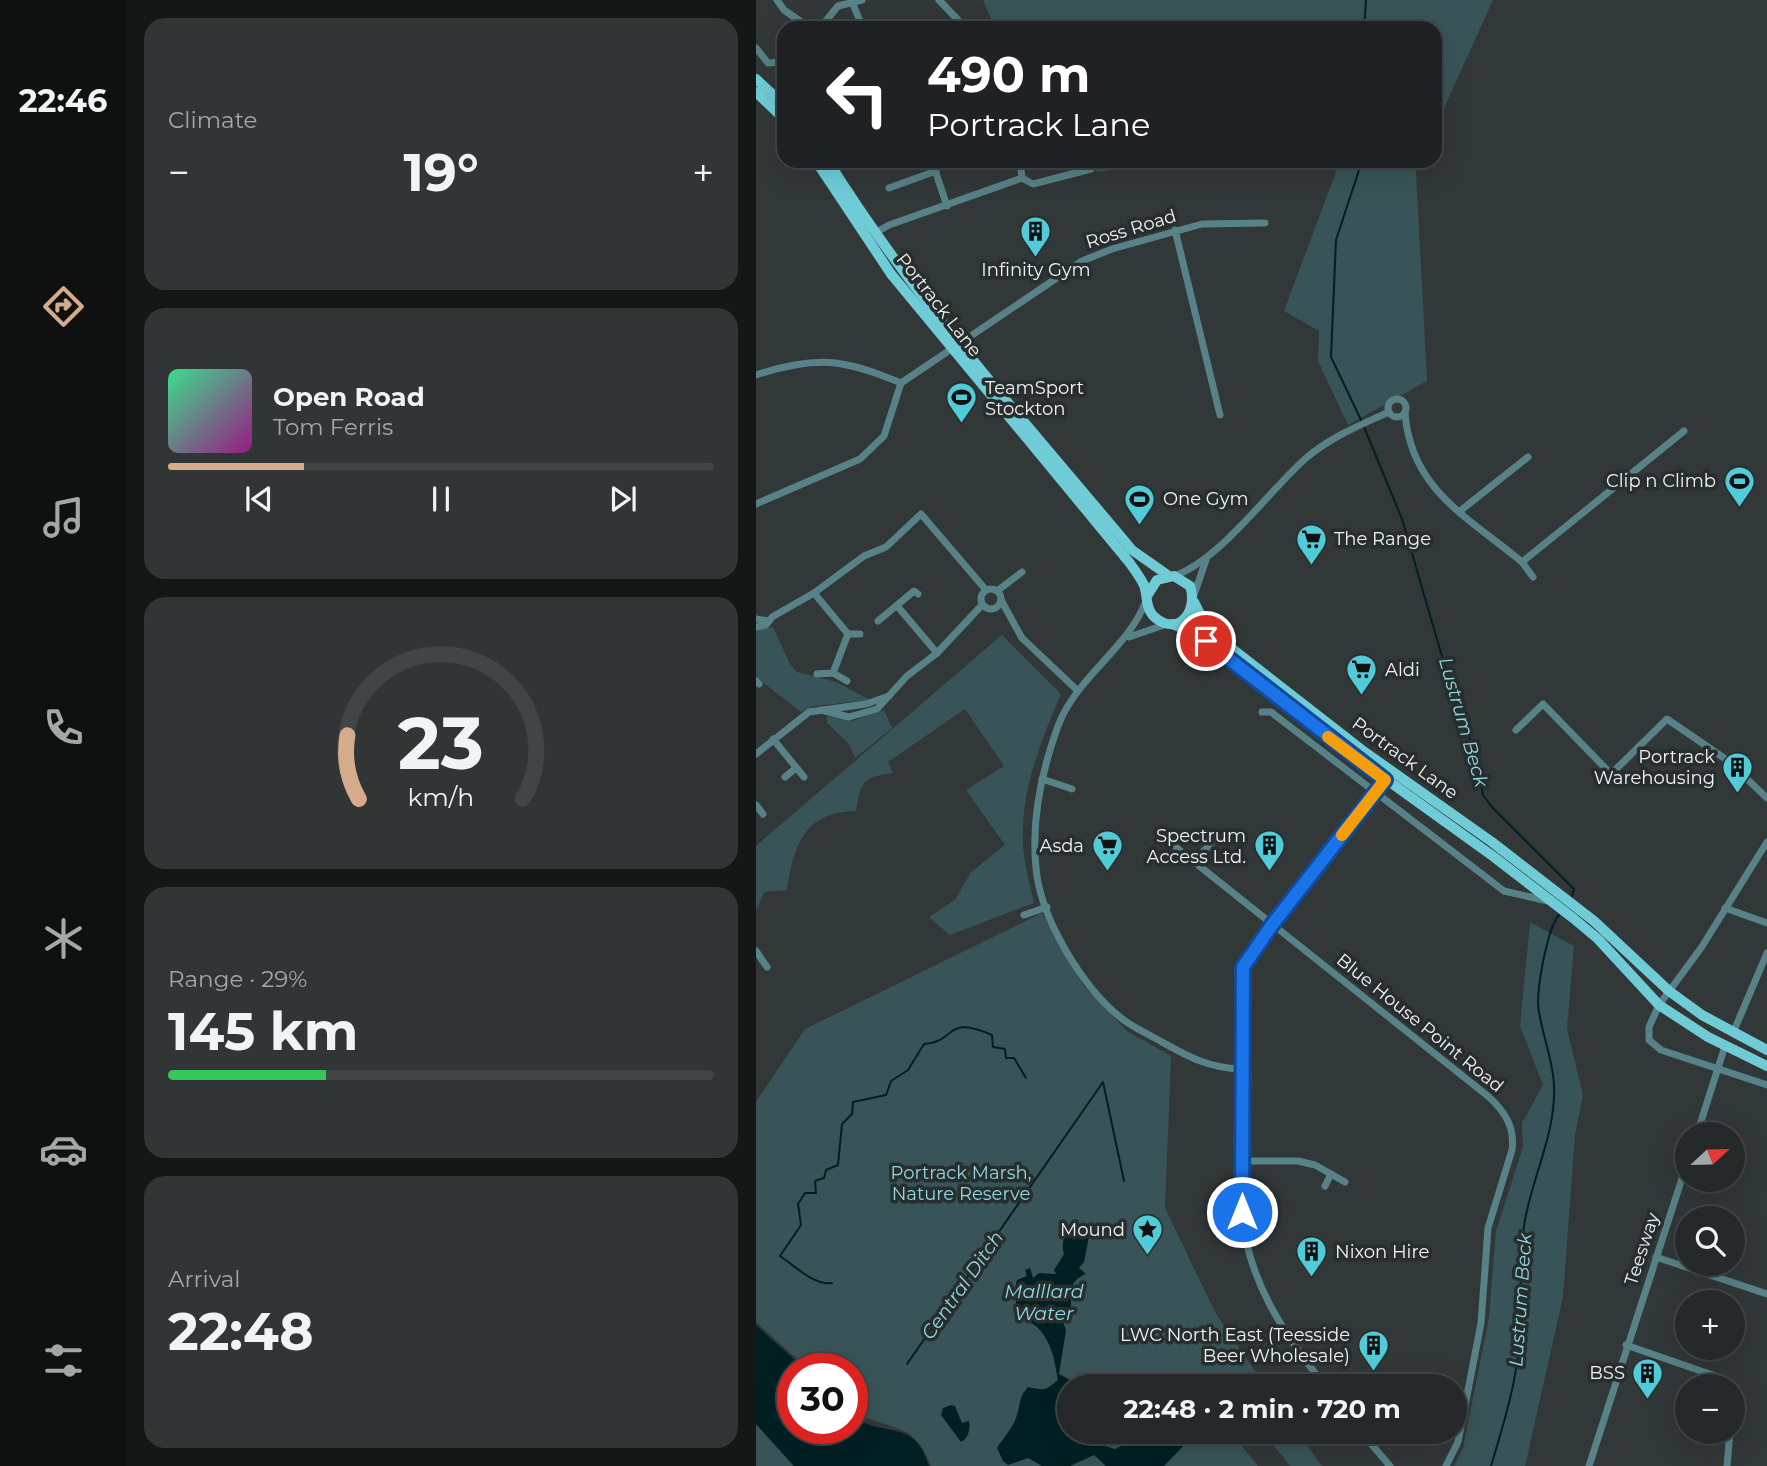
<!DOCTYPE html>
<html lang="en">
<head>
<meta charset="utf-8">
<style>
  body { margin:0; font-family:Montserrat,sans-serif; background:#323535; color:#f1f3f6; height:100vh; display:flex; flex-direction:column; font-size:26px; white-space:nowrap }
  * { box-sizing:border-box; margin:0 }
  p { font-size:23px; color:#a4a6a8 }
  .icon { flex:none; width:38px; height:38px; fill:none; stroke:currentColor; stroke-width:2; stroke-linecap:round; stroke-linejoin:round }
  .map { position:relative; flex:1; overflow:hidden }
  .drawer { display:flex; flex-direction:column; gap:18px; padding:18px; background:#151717; width:630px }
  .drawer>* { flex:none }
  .guide { position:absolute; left:21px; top:21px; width:665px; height:147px; border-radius:21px; box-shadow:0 7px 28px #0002,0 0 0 2px #424546; background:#202124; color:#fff; overflow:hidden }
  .needle { width:46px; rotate:68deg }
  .controls { position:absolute; left:919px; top:1122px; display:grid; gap:14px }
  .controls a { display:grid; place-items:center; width:70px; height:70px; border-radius:50%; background:#262929; box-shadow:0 7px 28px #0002,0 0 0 2px #424546; font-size:35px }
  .speed { position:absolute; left:21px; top:1353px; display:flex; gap:14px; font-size:35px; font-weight:700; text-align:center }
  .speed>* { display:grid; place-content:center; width:91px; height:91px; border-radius:50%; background:#262929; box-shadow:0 7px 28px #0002,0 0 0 2px #424546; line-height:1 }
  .speed .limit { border:10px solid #d22; background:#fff; color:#111 }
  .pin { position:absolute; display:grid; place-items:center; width:60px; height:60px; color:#fff; margin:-30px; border:4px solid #fff; border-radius:50%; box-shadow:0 2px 7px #0007 }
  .me { position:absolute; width:77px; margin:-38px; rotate:0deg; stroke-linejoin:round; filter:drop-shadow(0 0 5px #0008) }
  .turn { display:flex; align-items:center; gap:24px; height:147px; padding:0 35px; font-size:32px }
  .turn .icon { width:91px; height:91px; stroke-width:2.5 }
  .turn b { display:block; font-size:49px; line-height:60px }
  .big { font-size:52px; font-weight:700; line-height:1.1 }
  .drawer .tile { flex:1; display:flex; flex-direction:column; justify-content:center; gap:10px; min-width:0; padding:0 24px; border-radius:21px; background:#323535 }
  .drawer .dial { align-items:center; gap:0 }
  .dial svg { height:182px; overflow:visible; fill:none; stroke:#424546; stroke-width:7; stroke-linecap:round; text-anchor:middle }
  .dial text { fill:#f1f3f6; stroke:none }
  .song { display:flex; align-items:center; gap:21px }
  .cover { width:84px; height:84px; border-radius:10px; background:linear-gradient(135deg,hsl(150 70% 55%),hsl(310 70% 35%)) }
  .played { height:7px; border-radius:4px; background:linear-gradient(90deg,#d6ab8b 25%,#424546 25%) }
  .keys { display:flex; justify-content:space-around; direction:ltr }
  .heat { display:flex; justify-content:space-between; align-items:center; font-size:38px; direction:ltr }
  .charge { height:10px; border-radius:5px; background:linear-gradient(90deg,#34c759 29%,#424546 0) }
  .trip { position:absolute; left:301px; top:1374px; width:410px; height:70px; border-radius:35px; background:#262929; box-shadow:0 7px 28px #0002,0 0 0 2px #424546; font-weight:700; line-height:70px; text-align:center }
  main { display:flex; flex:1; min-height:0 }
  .tab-bar { display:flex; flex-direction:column; width:126px; justify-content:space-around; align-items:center; background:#0f1010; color:#a4a6a8 }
  .tab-bar .icon { width:49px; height:49px }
  .tab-bar .current { color:#d6ab8b }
  .tab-bar b { font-size:32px; color:#f1f3f6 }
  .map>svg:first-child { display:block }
  .green { fill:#395458 }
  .water { fill:#022024 }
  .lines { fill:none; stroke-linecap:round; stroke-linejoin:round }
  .stream { stroke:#022024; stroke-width:2 }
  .street { stroke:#578287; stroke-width:7 }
  .primary { stroke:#6fccd7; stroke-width:10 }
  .route-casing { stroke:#114b97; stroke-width:18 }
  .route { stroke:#1a73e8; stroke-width:12 }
  .slow { stroke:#f59e0b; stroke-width:12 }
  .labels { text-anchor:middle; stroke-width:7; stroke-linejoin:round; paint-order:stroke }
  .street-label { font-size:18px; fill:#f0f3f3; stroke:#282d2d }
  .poi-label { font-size:18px; fill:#f0f3f3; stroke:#282d2d; text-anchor:end }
  .park-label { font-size:18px; fill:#8cd8e1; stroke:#282d2d }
  .water-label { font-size:19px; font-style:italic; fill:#8ed9e2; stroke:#282d2d }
</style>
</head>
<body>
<main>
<nav class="tab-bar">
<b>22:46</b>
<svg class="icon current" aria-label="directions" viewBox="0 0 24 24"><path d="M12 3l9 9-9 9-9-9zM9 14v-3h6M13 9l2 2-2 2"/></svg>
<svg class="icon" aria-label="music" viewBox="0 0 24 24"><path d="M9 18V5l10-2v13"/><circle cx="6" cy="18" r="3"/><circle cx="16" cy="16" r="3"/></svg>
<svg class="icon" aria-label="phone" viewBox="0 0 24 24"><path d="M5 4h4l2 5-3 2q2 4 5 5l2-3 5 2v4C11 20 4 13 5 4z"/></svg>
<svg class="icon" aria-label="climate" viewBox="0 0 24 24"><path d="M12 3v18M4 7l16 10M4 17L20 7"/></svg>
<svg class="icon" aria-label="car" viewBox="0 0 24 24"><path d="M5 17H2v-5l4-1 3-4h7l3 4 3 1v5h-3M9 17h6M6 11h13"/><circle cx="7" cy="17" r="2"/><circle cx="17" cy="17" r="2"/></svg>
<svg class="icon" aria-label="filters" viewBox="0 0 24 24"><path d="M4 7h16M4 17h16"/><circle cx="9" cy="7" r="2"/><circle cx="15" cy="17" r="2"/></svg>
</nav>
<section class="drawer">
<div class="tile"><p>Climate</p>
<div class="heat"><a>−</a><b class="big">19°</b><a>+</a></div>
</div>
<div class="tile">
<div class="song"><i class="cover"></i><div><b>Open Road</b><p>Tom Ferris</p></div></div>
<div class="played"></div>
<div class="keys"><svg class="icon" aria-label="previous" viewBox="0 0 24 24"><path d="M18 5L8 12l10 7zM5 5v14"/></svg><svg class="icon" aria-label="pause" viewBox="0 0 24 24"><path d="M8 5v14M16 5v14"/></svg><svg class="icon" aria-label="next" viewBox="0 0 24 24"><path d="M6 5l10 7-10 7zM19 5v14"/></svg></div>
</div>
<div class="tile dial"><svg viewBox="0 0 100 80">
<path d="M14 69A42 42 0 1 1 86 69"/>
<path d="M14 69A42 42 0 0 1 9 41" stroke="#d6ab8b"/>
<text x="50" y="56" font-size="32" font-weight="700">23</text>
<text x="50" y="72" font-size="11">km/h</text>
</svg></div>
<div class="tile"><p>Range · 29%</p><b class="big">145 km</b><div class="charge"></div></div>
<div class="tile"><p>Arrival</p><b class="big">22:48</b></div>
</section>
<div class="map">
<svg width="1011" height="1466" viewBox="0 0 1011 1466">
  <rect width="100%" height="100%" fill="#323737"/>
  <g class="green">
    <path d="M227,0H737L679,128V28H239Z"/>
    <path d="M336,161H494L401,164L341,172Z"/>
    <path d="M584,161H665L660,172L671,381L592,425L562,361L563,331L528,311Z"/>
    <path d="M17,627L34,664L41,672L80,682L115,700L57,706L45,712L0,677V630Z"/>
    <path d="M246,635L305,694C285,741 264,792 267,844C268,864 274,884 278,903L194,935L173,917L199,900L215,872L249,845L210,790L248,766L209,709L132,762L137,773C107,777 105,781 100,811C48,812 38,845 31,890L8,892L0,911V846Z"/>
    <path d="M128,710L136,728L99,758L93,744L71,723V716L96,721Z"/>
    <path d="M286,913L327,985L371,1031L415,1056L409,1208L460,1314L509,1386H313V1432H474L502,1466H175C157,1416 130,1434 96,1409V1368H51L0,1322V1102L49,1029Z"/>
    <path d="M774,922L818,946L811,1029L827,1095L819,1135L807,1297L769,1466H698L707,1448L733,1318L740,1231L767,1147L766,1123L787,1085L764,1026Z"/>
    <path d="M0,1424L38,1466H0Z"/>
    <path d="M507,1432H541L566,1466H534Z"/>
  </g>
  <g class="water">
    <path d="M322,1219L323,1227H335L328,1262L323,1268L330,1274C307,1283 319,1300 313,1318L306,1319L310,1330L303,1374L318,1382L301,1405L300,1414L313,1415V1432H335L329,1440L359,1449L369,1444L363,1432H405V1437L408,1432H424L421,1446L433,1432H441L408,1466H350L338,1455L314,1466H286L272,1458L252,1465L247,1461L241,1448C247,1438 256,1429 260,1418C265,1405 262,1398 272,1387C291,1391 289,1390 302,1380C298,1361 298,1347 283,1329C275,1320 264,1321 258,1310C263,1299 257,1291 261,1280L271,1276L269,1270L274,1268L277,1278L283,1273L300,1274L298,1270L308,1254C303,1237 314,1232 322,1219Z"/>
    <path d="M0,1325L48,1368H37V1428H96V1415C126,1440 157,1415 173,1466H38L0,1424Z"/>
    <path d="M195,1405L199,1406L206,1423L213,1421C215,1428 212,1439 205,1442L185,1415L187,1408Z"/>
  </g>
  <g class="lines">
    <g class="stream">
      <path d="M608,28L610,0"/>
      <path d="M606,161L580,240L575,357L606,422"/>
      <path d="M608,427L646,519L685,653L720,757L727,795L736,807L818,889L815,899"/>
      <path d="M76,1283C57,1285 39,1266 24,1256L45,1225L42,1204L49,1193H60L59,1181L68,1178L70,1170L82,1165L86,1124L96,1114L97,1102L130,1095L135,1081L152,1070L168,1044C201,1042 188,1014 236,1035L237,1047L249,1049L250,1058H258L270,1078"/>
      <path d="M151,1364L347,1082L368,1181"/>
      <path d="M735,1466C748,1423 761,1381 764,1337C767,1295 761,1264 769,1220C777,1175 800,1133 798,1085C797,1061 787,1037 783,1012C779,994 791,929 803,915"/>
    </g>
    <g class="street">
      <path d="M21,0L28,10L54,28"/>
      <path d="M183,0L202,20L205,28"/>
      <path d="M96,2L104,21L113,28"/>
      <path d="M64,28L82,6L106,0"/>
      <path d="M0,48L12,63L28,62"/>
      <path d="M176,161L191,206"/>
      <path d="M264,161L266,178"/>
      <path d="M266,178L277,184L335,169"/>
      <path d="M133,188L180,171"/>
      <path d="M419,230L464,415"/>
      <path d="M119,233L133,225L266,178"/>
      <path d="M0,375C60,355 88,359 145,383"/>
      <circle cx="641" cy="408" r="9"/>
      <path d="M649,413C655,490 712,517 766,562L777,577"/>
      <path d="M0,504L104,459L128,436L145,383L326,261L356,249L446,224L509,223"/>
      <path d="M704,511L772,457"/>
      <path d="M766,562L928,431"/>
      <path d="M418,576C464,560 511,493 549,459C573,438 604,425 633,412"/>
      <circle cx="235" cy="599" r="10"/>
      <path d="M241,591L266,572"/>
      <path d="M58,593L92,634H104"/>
      <path d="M438,595L450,560"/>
      <path d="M245,600L266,638L321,690"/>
      <path d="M390,601C371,650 321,676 302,726C286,770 275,820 280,868C284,917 326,987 365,1018C375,1026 386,1031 397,1037C428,1054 449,1068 485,1069"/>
      <path d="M142,607L181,653"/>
      <path d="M0,619L13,621"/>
      <path d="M122,621L158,591L162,594"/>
      <path d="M0,627L10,625L16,617L58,593L108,556L130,547L165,514L230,590"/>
      <path d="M373,637L411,624"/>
      <path d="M77,673L92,634"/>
      <path d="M61,674L77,673L91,681"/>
      <path d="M0,681L3,684"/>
      <path d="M65,710L93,717L121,709L151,676L181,653L226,605"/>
      <path d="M506,712H515L748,891L792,901"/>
      <path d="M760,730L787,704L855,774L911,719L971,760L1011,798"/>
      <path d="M17,739L48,777"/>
      <path d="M0,754L53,712L110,704L133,696"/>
      <path d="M29,777L40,768"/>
      <path d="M286,779L316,789"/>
      <path d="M0,805L7,814"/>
      <path d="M1011,842L945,948L903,1005L893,1027V1040L905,1050L1011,1085"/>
      <path d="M417,845L733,1097C749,1112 759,1127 756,1150L732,1228L725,1323L702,1442L690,1466"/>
      <path d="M439,862L456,841"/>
      <path d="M969,908L1011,923"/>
      <path d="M268,915L291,907"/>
      <path d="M0,951L11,967"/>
      <path d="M977,1033L1011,953"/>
      <path d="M941,1134L969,1046"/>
      <path d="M486,1161H542L559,1165L589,1182"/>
      <path d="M569,1186L575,1174"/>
      <path d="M900,1257L1011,1294"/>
      <path d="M870,1345L968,1379L975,1386"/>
      <path d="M569,1386C528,1334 491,1280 486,1212V976C491,943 602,814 629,780"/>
      <path d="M605,1432L634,1466"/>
      <path d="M833,1466L931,1163"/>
      <path d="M971,1466L974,1432"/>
    </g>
    <g class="primary">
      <path d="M0,79L28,105"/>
      <path d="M0,92L28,119"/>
      <path d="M60,161L135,274L373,562C378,569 384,577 388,585C392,597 389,611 401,619C425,636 442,609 434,586L418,576L401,580L391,596"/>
      <path d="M72,161C159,301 271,424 376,550L413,576"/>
      <path d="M438,602L452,629L470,644L606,750L736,842L838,921L913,991L946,1015L1011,1050"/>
      <path d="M416,624L440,634L581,744L738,857L817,918L842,939L903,1005L952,1037L1011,1066"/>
    </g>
  </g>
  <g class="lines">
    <defs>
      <path id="route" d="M450,641L629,780L516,925L487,967L486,1212"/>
    </defs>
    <use href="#route" class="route-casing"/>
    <use href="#route" class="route"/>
    <path class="slow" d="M572,737L629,780L586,835"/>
  </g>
  <defs>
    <symbol id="building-pin" viewBox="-11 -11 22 30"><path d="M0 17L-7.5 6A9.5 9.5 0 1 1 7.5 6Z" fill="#52cbd9" stroke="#282d2d"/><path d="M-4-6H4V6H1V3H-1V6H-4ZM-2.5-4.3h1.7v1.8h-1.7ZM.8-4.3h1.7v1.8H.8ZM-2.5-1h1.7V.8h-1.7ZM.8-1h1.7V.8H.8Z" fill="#111"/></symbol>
    <symbol id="stadium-pin" viewBox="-11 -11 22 30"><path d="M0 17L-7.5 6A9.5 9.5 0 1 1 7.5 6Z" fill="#52cbd9" stroke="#282d2d"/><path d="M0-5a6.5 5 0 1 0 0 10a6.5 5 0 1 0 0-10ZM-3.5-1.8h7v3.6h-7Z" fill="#111"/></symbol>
    <symbol id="supermarket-pin" viewBox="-11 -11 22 30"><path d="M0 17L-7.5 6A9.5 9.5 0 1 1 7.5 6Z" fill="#52cbd9" stroke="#282d2d"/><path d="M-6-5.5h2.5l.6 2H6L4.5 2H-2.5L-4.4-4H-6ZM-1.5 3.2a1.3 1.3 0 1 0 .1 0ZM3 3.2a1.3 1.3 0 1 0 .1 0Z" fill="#111"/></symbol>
    <symbol id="sight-pin" viewBox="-11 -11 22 30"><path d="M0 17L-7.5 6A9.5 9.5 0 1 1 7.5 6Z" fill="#52cbd9" stroke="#282d2d"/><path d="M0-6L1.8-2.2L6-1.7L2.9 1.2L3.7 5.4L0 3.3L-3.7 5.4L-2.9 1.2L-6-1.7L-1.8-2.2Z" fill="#111"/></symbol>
  </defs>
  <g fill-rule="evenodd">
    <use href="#building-pin" x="262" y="214" width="35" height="47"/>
    <use href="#stadium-pin" x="188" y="380" width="35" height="47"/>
    <use href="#stadium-pin" x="966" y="464" width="35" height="47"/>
    <use href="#stadium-pin" x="366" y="482" width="35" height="47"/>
    <use href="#supermarket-pin" x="538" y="522" width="35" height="47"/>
    <use href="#supermarket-pin" x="588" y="652" width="35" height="47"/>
    <use href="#building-pin" x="964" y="750" width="35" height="47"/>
    <use href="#supermarket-pin" x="334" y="828" width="35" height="47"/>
    <use href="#building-pin" x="496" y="828" width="35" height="47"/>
    <use href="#sight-pin" x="374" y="1212" width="35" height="47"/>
    <use href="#building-pin" x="538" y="1234" width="35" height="47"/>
    <use href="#building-pin" x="600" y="1328" width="35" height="47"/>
    <use href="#building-pin" x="874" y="1356" width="35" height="47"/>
  </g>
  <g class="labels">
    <g class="street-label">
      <text transform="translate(375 229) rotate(-17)" y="6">Ross Road</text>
      <text transform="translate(183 305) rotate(52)" y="6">Portrack Lane</text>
      <text transform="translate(649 758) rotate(36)" y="6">Portrack Lane</text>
      <text transform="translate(664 1023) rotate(39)" y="6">Blue House Point Road</text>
      <text transform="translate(886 1249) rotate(-72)" y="6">Teesway</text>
    </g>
    <g class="poi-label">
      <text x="280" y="276" text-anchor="middle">Infinity Gym</text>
      <text x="229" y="394" text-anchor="start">TeamSport<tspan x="229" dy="21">Stockton</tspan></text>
      <text x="960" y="487">Clip n Climb</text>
      <text x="407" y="505" text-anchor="start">One Gym</text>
      <text x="578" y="545" text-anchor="start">The Range</text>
      <text x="629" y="676" text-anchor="start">Aldi</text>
      <text x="959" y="763">Portrack<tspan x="959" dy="21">Warehousing</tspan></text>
      <text x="490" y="842">Spectrum<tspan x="490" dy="21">Access Ltd.</tspan></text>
      <text x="328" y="852">Asda</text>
      <text x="369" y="1236">Mound</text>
      <text x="579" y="1258" text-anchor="start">Nixon Hire</text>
      <text x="594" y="1341">LWC North East (Teesside<tspan x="594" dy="21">Beer Wholesale)</tspan></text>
      <text x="869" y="1379">BSS</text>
    </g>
    <g class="park-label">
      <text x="205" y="1179">Portrack Marsh,<tspan x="205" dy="21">Nature Reserve</tspan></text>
    </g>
    <g class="water-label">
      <text transform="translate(708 722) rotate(74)" y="7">Lustrum Beck</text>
      <text transform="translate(206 1285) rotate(-55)" y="7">Central Ditch</text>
      <text x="288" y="1298">Malllard<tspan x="288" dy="22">Water</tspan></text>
      <text transform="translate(764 1300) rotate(-86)" y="7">Lustrum Beck</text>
    </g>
  </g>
</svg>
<div class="controls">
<a><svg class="needle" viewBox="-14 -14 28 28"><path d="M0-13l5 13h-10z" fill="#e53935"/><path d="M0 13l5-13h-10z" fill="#a4a6a8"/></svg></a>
<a><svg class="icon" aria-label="search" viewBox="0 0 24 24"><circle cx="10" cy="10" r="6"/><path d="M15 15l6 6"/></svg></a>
<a>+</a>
<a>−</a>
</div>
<div class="speed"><div class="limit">30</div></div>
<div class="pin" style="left:450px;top:641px;background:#d93025"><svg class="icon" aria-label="arrive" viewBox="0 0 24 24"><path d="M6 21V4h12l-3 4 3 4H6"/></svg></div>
<svg class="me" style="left:486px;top:1212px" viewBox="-20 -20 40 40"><circle r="17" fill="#1a73e8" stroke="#fff" stroke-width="3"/><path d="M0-11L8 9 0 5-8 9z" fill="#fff"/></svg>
<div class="trip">22:48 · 2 min · 720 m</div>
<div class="guide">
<div class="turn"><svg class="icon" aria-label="left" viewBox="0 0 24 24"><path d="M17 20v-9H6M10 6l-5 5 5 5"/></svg><div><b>490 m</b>Portrack Lane</div></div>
</div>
</div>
</main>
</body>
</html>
